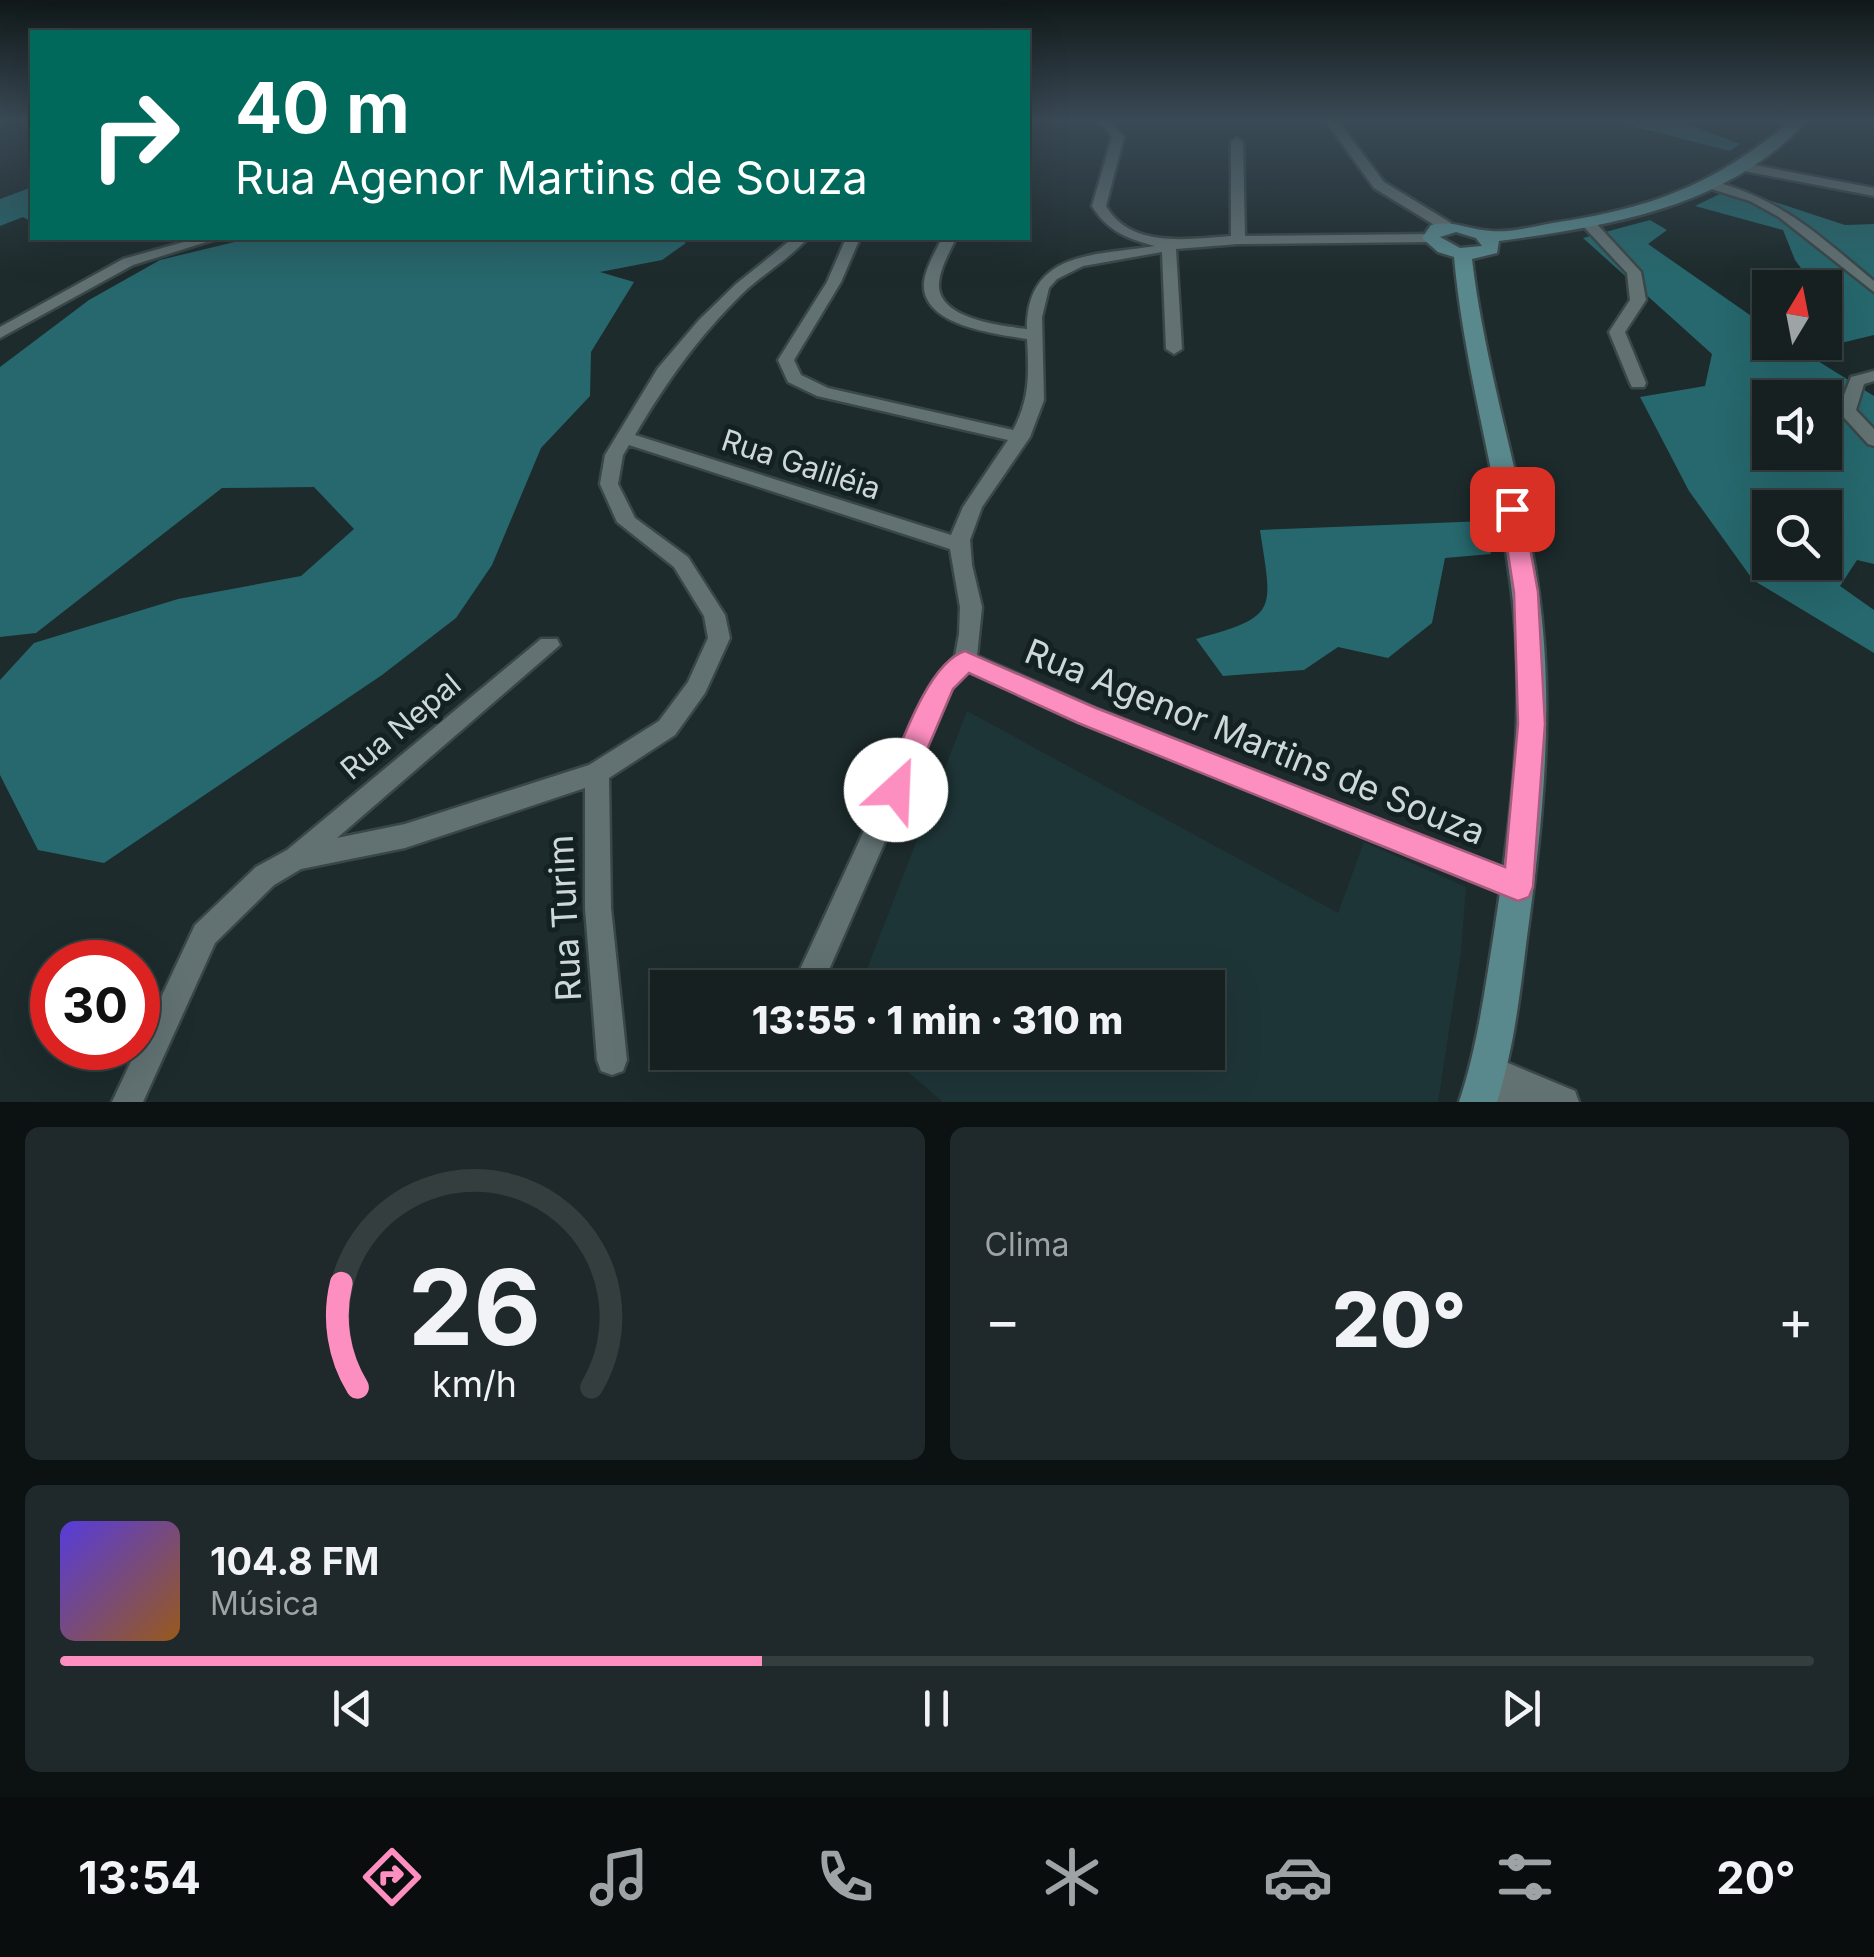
<!DOCTYPE html>
<html lang="pt">
<head>
<meta charset="utf-8">
<style>
  body { margin:0; font-family:Inter,sans-serif; background:#1f282a; color:#f1f3f6; height:100vh; display:flex; flex-direction:column; font-size:38px; white-space:nowrap }
  * { box-sizing:border-box; margin:0 }
  p { font-size:32px; color:#9ea3a5 }
  .icon { flex:none; width:55px; height:55px; fill:none; stroke:currentColor; stroke-width:2; stroke-linecap:round; stroke-linejoin:round }
  .map { position:relative; height:1102px; overflow:hidden }
  .details { display:flex; flex-direction:column; gap:25px; padding:25px; background:#0c1212; flex:1 }
  .details>* { flex:none }
  .banner { position:absolute; left:30px; top:30px; width:1000px; height:210px; border-radius:0px; box-shadow:0 10px 40px #0002,0 0 0 2px #353e3f; background:#00695c; color:#fff; overflow:hidden }
  .needle { width:65px; rotate:10deg }
  .controls { position:absolute; left:1752px; top:270px; display:grid; gap:20px }
  .controls a { display:grid; place-items:center; width:90px; height:90px; border-radius:0px; background:#162021; box-shadow:0 10px 40px #0002,0 0 0 2px #353e3f; font-size:50px }
  .speed { position:absolute; left:30px; top:940px; display:flex; gap:20px; font-size:50px; font-weight:700; text-align:center }
  .speed>* { display:grid; place-content:center; width:130px; height:130px; border-radius:50%; background:#162021; box-shadow:0 10px 40px #0002,0 0 0 2px #353e3f; line-height:1 }
  .speed .limit { border:15px solid #d22; background:#fff; color:#111 }
  .pin { position:absolute; display:grid; place-items:center; width:85px; height:85px; color:#fff; margin:-42px; border-radius:20px; box-shadow:0 5px 15px #0006 }
  .me { position:absolute; width:110px; margin:-55px; rotate:25deg; stroke-linejoin:round; filter:drop-shadow(0 0 8px #0008) }
  .turn { display:flex; align-items:center; gap:35px; height:210px; padding:0 40px; font-size:45px }
  .turn .icon { width:130px; height:130px; stroke-width:2.5 }
  .turn b { display:block; font-size:70px; line-height:85px }
  .big { font-size:75px; font-weight:800; line-height:1.1 }
  .details .widget { flex:1; display:flex; flex-direction:column; justify-content:center; gap:15px; min-width:0; padding:0 35px; border-radius:15px; background:#1f282a }
  .details .dial { align-items:center; gap:0 }
  .dial svg { height:260px; overflow:visible; fill:none; stroke:#353e3f; stroke-width:7; stroke-linecap:round; text-anchor:middle }
  .dial text { fill:#f1f3f6; stroke:none }
  .song { display:flex; align-items:center; gap:30px }
  .cover { width:120px; height:120px; border-radius:15px; background:linear-gradient(135deg,hsl(250 70% 55%),hsl(30 70% 35%)) }
  .played { height:10px; border-radius:5px; background:linear-gradient(90deg,#fd8ec0 40%,#353e3f 40%) }
  .keys { display:flex; justify-content:space-around; direction:ltr }
  .heat { display:flex; justify-content:space-between; align-items:center; font-size:55px; direction:ltr }
  .details .tiles { flex:1; display:grid; gap:25px; grid-template-columns:1fr 1fr }
  .widget:last-child { grid-column:span 2 }
  .trip { position:absolute; left:650px; top:970px; width:575px; height:100px; border-radius:0px; background:#162021; box-shadow:0 10px 40px #0002,0 0 0 2px #353e3f; font-weight:800; line-height:100px; text-align:center }
  .menu { display:flex; height:160px; justify-content:space-around; align-items:center; background:#090d0d; color:#9ea3a5 }
  .menu .icon { width:70px; height:70px }
  .menu .current { color:#fd8ec0 }
  .menu b { font-size:45px; color:#f1f3f6 }
  .map>svg:first-child { display:block }
  .built { fill:#1e3537 }
  .forest { fill:#26686d; fill-rule:evenodd }
  .lines { fill:none; stroke-linecap:round; stroke-linejoin:round }
  .street-casing { stroke:#3a4748; stroke-width:5 }
  .secondary-casing { stroke:#3a4748; stroke-width:5 }
  .street { fill:#627273; fill-rule:evenodd }
  .secondary { fill:#59898d; fill-rule:evenodd }
  .route { fill:#fd8ec0; stroke:#a45c7d; stroke-width:2.5 }
  .labels { text-anchor:middle; stroke-width:10; stroke-linejoin:round; paint-order:stroke }
  .street-label { font-size:30px; fill:#cfd8d9; stroke:#132123 }
  .near-street-label { font-size:35px; fill:#cfd8d9; stroke:#132123 }
</style>
</head>
<body>
<div class="map">
<svg width="1874" height="1102" viewBox="0 0 1874 1102">
  <rect width="100%" height="100%" fill="#1d2b2c"/>
  <path class="built" d="M967,711L1338,913L1364,842L1466,887L1461,953L1438,1102H943L886,1053L1208,1052V988L860,987Z"/>
  <g class="forest">
    <path d="M1608,120H1677L1740,144L1730,151Z"/>
    <path d="M32,187V222L23,217L0,226V199Z"/>
    <path d="M1732,188L1845,225L1874,224V335L1841,343L1825,342V288L1815,287L1795,260L1783,230L1695,206Z"/>
    <path d="M1650,220L1667,230L1648,244L1770,329V342L1789,343L1874,396V564L1857,560L1840,586L1874,610V653L1753,580L1689,491L1640,397L1705,386L1712,354L1583,238ZM1770,398H1825V452H1770ZM1770,508H1825V562H1770Z"/>
    <path d="M251,238H677L686,243L662,260L600,272L634,282L591,352L590,396L541,448L492,565L456,618L382,675L104,863L38,850L0,775V680L34,643L178,599L301,576L354,529L314,487L222,488L36,633L0,637V367L89,300L160,260Z"/>
    <path d="M1486,521L1491,554L1445,558L1432,623L1388,658L1338,647L1304,670L1223,676L1196,639C1280,616 1272,611 1260,530Z"/>
  </g>
  <g class="lines">
    <defs>
      <g id="street">
        <path d="M1090,120L1112,123L1124,137L1106,206C1131,249 1189,239 1231,236V142L1237,138L1243,142L1245,236L1431,234L1438,238L1431,242L1238,244L1176,249L1182,349L1174,354L1166,349L1162,252L1083,266L1057,279L1049,288L1042,317L1044,400L1030,437L982,507L970,540L972,565L982,607L977,656L1095,708L1527,878L1531,887L1527,896L1518,899L1509,896L1079,722L968,671L952,688L821,988H795L798,974L932,683L955,656L959,634L960,607L950,549L629,445L623,455L618,484L635,518L688,557L725,615L730,638L705,693L675,735L609,778L611,908L627,1060L623,1071L612,1075L601,1071L597,1060L585,908V788L405,848L301,869L274,885L215,943L143,1102H112L195,925L256,867L287,850L541,639H557L560,645L337,838L405,824L589,765L659,721L688,682L708,638L704,616L674,567L617,522L600,484L605,455L658,368L699,320L736,284L793,238H808C789,259 763,274 743,293C698,337 667,381 635,435L951,535L963,507L1008,440L817,396L788,382L778,360L827,282L846,238H860L841,282L794,360L801,375L828,388L1013,430C1030,399 1029,373 1027,339C997,334 920,326 924,282C926,266 936,251 942,238H956C950,252 940,267 939,284C937,319 1002,326 1027,329C1027,250 1095,256 1155,246C1128,239 1107,231 1092,206L1112,137L1104,127Z"/>
        <path d="M1325,120H1337L1384,182L1451,223V229H1441L1374,188Z"/>
        <path d="M1743,163L1874,188V196L1739,170V164Z"/>
        <path d="M1710,180C1785,201 1816,233 1874,281V292L1779,217L1750,201L1705,187L1704,184Z"/>
        <path d="M1584,221H1594L1641,272L1646,300L1625,332L1646,383L1644,387H1632L1630,383L1609,332L1630,300L1627,273L1584,227Z"/>
        <path d="M198,238H219L133,265L0,338V327L123,259Z"/>
        <path d="M1874,371V381L1864,384L1856,410L1874,429V446L1868,444L1838,411L1851,377Z"/>
        <path d="M1489,1055L1575,1091L1579,1102H1491L1474,1070L1478,1059Z"/>
      </g>
      <path id="secondary" d="M1792,120H1808C1728,207 1611,226 1499,241L1497,253L1472,259C1485,371 1522,477 1538,588C1555,704 1543,822 1527,937C1520,993 1514,1048 1497,1102H1459C1477,1049 1484,994 1493,939C1511,823 1527,703 1511,585C1497,475 1464,368 1454,257L1438,252L1422,238L1431,225C1455,220 1469,230 1491,231C1511,233 1534,226 1553,223C1653,208 1714,185 1792,120ZM1456,232L1476,238L1482,246L1460,248L1440,237Z"/>
    </defs>
    <use href="#street" class="street-casing"/>
    <use href="#secondary" class="secondary-casing"/>
    <use href="#street" class="street"/>
    <use href="#secondary" class="secondary"/>
  </g>
  <linearGradient id="sky" x2="0" y2="1"><stop stop-color="#101818"/><stop offset="0.44" stop-color="#3a4a56"/><stop offset="1" stop-color="#3a4a56" stop-opacity="0"/></linearGradient>
  <rect width="1874" height="274" fill="url(#sky)"/>
  <path class="route" d="M1512,502L1523,509L1538,592L1545,724L1533,887L1529,897L1518,901L1508,897L1078,723L969,673L953,689L906,799L896,802L886,799L882,790C898,754 926,663 965,651L1096,708L1505,867L1518,724L1514,592L1501,509Z"/>
  <g class="labels">
    <g class="street-label">
      <text transform="translate(801 465) rotate(18)" y="10">Rua Galiléia</text>
      <text transform="translate(401 727) rotate(-40)" y="10">Rua Nepal</text>
    </g>
    <g class="near-street-label">
      <text transform="translate(1255 742) rotate(22)" y="12">Rua Agenor Martins de Souza</text>
      <text transform="translate(565 918) rotate(-93)" y="12">Rua Turim</text>
    </g>
  </g>
</svg>
<div class="controls">
<a><svg class="needle" viewBox="-14 -14 28 28"><path d="M0-13l5 13h-10z" fill="#e53935"/><path d="M0 13l5-13h-10z" fill="#9ea3a5"/></svg></a>
<a><svg class="icon" aria-label="sound" viewBox="0 0 24 24"><path d="M4 9h4l5-4v14l-5-4H4zM17 9q2 3 0 6"/></svg></a>
<a><svg class="icon" aria-label="search" viewBox="0 0 24 24"><circle cx="10" cy="10" r="6"/><path d="M15 15l6 6"/></svg></a>
</div>
<div class="speed"><div class="limit">30</div></div>
<div class="pin" style="left:1512px;top:509px;background:#d93025"><svg class="icon" aria-label="arrive" viewBox="0 0 24 24"><path d="M6 21V4h12l-3 4 3 4H6"/></svg></div>
<svg class="me" style="left:896px;top:790px" viewBox="-20 -20 40 40"><circle r="19" fill="#fff"/><path d="M0-13L10 11 0 6-10 11z" fill="#fd8ec0"/></svg>
<div class="trip">13:55 · 1 min · 310 m</div>
<div class="banner">
<div class="turn"><svg class="icon" aria-label="right" viewBox="0 0 24 24"><path d="M7 20v-9h11M14 6l5 5-5 5"/></svg><div><b>40 m</b>Rua Agenor Martins de Souza</div></div>
</div>
</div>
<section class="details">
<div class="tiles">
<div class="widget dial"><svg viewBox="0 0 100 80">
<path d="M14 69A42 42 0 1 1 86 69"/>
<path d="M14 69A42 42 0 0 1 9 37" stroke="#fd8ec0"/>
<text x="50" y="56" font-size="32" font-weight="700">26</text>
<text x="50" y="72" font-size="11">km/h</text>
</svg></div>
<div class="widget"><p>Clima</p>
<div class="heat"><a>−</a><b class="big">20°</b><a>+</a></div>
</div>
<div class="widget">
<div class="song"><i class="cover"></i><div><b>104.8 FM</b><p>Música</p></div></div>
<div class="played"></div>
<div class="keys"><svg class="icon" aria-label="previous" viewBox="0 0 24 24"><path d="M18 5L8 12l10 7zM5 5v14"/></svg><svg class="icon" aria-label="pause" viewBox="0 0 24 24"><path d="M8 5v14M16 5v14"/></svg><svg class="icon" aria-label="next" viewBox="0 0 24 24"><path d="M6 5l10 7-10 7zM19 5v14"/></svg></div>
</div>
</div>
</section>
<nav class="menu">
<b>13:54</b>
<svg class="icon current" aria-label="directions" viewBox="0 0 24 24"><path d="M12 3l9 9-9 9-9-9zM9 14v-3h6M13 9l2 2-2 2"/></svg>
<svg class="icon" aria-label="music" viewBox="0 0 24 24"><path d="M9 18V5l10-2v13"/><circle cx="6" cy="18" r="3"/><circle cx="16" cy="16" r="3"/></svg>
<svg class="icon" aria-label="phone" viewBox="0 0 24 24"><path d="M5 4h4l2 5-3 2q2 4 5 5l2-3 5 2v4C11 20 4 13 5 4z"/></svg>
<svg class="icon" aria-label="climate" viewBox="0 0 24 24"><path d="M12 3v18M4 7l16 10M4 17L20 7"/></svg>
<svg class="icon" aria-label="car" viewBox="0 0 24 24"><path d="M5 17H2v-5l4-1 3-4h7l3 4 3 1v5h-3M9 17h6M6 11h13"/><circle cx="7" cy="17" r="2"/><circle cx="17" cy="17" r="2"/></svg>
<svg class="icon" aria-label="filters" viewBox="0 0 24 24"><path d="M4 7h16M4 17h16"/><circle cx="9" cy="7" r="2"/><circle cx="15" cy="17" r="2"/></svg>
<b>20°</b>
</nav>
</body>
</html>
